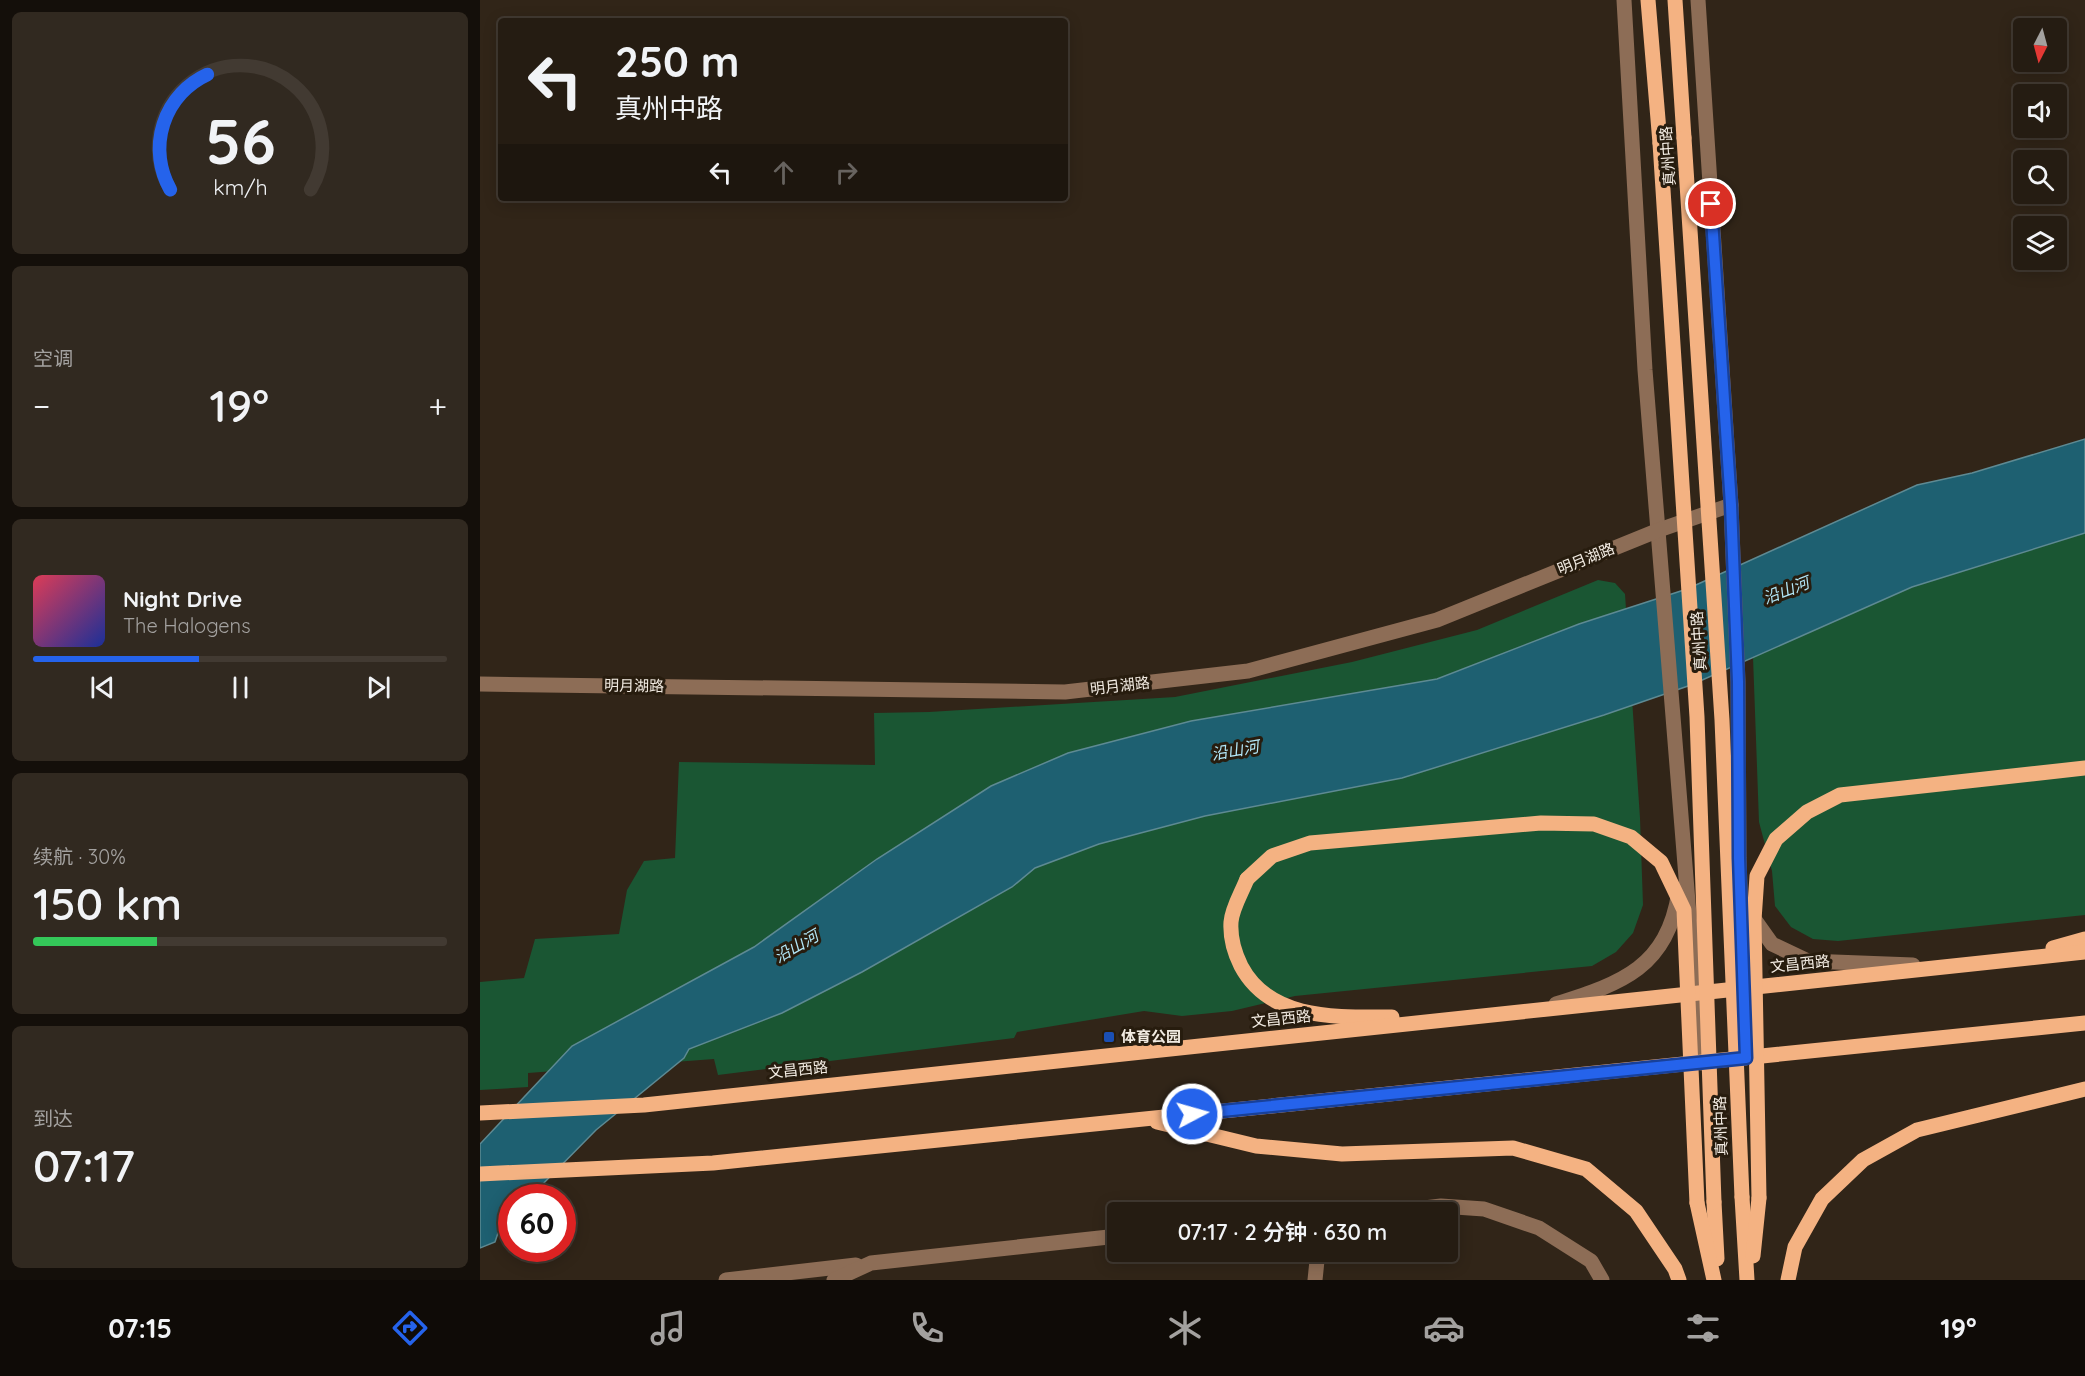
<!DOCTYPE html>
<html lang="zh">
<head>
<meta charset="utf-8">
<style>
  body { margin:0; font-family:Quicksand,"Noto Sans SC",sans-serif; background:#312920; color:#f1f3f6; height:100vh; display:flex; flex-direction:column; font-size:22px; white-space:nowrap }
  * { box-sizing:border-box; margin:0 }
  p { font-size:20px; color:#a3a19f }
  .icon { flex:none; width:33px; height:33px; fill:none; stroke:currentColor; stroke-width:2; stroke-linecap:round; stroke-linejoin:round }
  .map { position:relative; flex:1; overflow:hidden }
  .side { display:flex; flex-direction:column; gap:12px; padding:12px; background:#140f0a; width:480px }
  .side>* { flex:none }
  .hud { position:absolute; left:18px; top:18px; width:570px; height:183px; border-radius:6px; box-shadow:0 3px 15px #0003,0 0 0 2px #423a32; background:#251c12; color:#f1f3f6; overflow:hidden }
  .needle { width:39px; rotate:186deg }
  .controls { position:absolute; left:1533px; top:18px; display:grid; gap:12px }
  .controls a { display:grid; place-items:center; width:54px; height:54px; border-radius:6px; background:#251c12; box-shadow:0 3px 15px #0003,0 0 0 2px #423a32; font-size:30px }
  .speed { position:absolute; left:18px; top:1184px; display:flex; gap:12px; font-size:30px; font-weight:700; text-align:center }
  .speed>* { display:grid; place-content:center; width:78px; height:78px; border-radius:50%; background:#251c12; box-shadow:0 3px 15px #0003,0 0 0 2px #423a32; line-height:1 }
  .speed .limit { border:9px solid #d22; background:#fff; color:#111 }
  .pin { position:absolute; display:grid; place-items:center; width:51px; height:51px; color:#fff; margin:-26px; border:3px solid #fff; border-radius:50%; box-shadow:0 2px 6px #0007 }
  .me { position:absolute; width:66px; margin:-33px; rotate:84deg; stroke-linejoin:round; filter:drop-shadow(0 0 4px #0008) }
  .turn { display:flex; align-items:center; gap:21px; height:126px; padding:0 18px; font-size:27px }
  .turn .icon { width:78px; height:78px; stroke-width:2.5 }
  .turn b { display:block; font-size:42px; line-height:51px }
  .lanes { display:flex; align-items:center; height:57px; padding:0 18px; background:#0003; justify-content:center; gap:30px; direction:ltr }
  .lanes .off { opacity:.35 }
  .big { font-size:45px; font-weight:600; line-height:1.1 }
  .side .tile { flex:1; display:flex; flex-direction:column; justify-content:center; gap:9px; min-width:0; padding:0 21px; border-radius:9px; background:#312920 }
  .side .dial { align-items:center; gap:0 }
  .dial svg { height:156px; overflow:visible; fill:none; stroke:#423a32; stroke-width:7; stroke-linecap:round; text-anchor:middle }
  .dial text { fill:#f1f3f6; stroke:none }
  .song { display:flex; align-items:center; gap:18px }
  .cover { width:72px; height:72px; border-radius:9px; background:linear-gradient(135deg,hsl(350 70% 55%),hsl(230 70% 35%)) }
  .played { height:6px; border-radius:3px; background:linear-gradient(90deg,#2563eb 40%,#423a32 40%) }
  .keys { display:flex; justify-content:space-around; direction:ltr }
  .heat { display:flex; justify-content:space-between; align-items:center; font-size:33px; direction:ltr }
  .charge { height:9px; border-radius:4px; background:linear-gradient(90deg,#34c759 30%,#423a32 0) }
  .trip { position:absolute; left:627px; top:1202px; width:351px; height:60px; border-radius:6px; background:#251c12; box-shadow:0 3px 15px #0003,0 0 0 2px #423a32; font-weight:600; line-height:60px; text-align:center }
  .dock { display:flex; height:96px; justify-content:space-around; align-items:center; background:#0f0b07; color:#a3a19f }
  .dock .icon { width:42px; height:42px }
  .dock .selected { color:#2563eb }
  .dock b { font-size:27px; color:#f1f3f6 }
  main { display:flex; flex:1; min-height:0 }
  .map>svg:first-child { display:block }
  .green { fill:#1a5633 }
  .water { fill:#1e6071; stroke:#5e8a93; stroke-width:1.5 }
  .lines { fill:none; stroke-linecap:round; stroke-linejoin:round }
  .minor { stroke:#8d6d56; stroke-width:15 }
  .major { stroke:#f4b282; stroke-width:15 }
  .major-bridge { stroke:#f4b282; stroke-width:15 }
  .route-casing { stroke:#184099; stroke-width:15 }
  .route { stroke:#2563eb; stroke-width:10 }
  .transit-dot { fill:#1a4fb4; stroke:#271c0e; stroke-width:2 }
  .labels { text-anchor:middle; stroke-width:6; stroke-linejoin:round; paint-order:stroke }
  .street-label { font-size:15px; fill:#f2ebe2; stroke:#271c0e }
  .poi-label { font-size:15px; font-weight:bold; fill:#f2ebe2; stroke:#271c0e; text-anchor:start }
  .water-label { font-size:16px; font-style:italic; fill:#b2e7f8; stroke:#271c0e }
</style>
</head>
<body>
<main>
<section class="side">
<div class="tile dial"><svg viewBox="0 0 100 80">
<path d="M14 69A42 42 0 1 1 86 69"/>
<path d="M14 69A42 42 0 0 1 33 10" stroke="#2563eb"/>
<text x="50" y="56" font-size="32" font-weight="700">56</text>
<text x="50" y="72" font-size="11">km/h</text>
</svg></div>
<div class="tile"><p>空调</p>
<div class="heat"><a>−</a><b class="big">19°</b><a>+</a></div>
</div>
<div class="tile">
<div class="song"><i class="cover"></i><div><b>Night Drive</b><p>The Halogens</p></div></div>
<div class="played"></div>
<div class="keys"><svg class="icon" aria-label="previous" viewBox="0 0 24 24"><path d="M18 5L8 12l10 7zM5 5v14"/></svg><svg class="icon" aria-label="pause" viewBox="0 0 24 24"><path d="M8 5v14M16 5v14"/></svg><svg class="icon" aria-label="next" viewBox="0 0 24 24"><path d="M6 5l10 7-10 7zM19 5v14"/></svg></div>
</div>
<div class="tile"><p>续航 · 30%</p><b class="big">150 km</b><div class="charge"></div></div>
<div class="tile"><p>到达</p><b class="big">07:17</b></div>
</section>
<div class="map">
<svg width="1605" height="1280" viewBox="0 0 1605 1280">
  <rect width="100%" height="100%" fill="#312518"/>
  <g class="green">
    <path d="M1605,533V915L1358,941L1333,939L1311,927L1295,906L1292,871L1279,822L1273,657L1432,587Z"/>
    <path d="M1118,580L1135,583L1145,594L1160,818L1163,905L1153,933L1136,952L1112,966L815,996L752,1011L702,1016L664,1011L537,1032L534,1038L238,1075L234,1059L48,1073V1087L0,1090V982L44,978L55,939L139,934L147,890L164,861L195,858L199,762L395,765L394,713L449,712L695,697L872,662L997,630Z"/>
  </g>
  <path class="water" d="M1605,439V533L1432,587L1211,685L1124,715L922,778L725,816L619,844L555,868L532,887L382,972L302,1013L209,1049L204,1058L116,1130L50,1197H32L31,1217L19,1230L15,1242L0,1248V1144L92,1046L274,947L397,859L511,786L588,753L711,721L957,679L1099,624L1207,589L1437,485L1492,473Z"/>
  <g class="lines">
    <g class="minor">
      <path d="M1144,0L1165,370L1221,1063"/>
      <path d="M1218,0L1251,505L1258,682L1259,858L1266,1058"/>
      <path d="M0,684L585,692L768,671L957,620L1179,530L1251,505"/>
      <path d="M1270,913L1292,944L1328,961L1433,965"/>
      <path d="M1076,1004C1143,983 1187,967 1199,892"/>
      <path d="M910,1212L961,1206L1004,1209L1059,1228L1111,1261L1122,1280"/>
      <path d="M246,1280L376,1265"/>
      <path d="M354,1280L391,1263L638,1236"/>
      <path d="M835,1280L838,1251"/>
    </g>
    <g class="major">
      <path d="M1168,0L1180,143"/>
      <path d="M1195,0L1204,138"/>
      <path d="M767,879C762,892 752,908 751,922C750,938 754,952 761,966C790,1021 857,1017 912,1017"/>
      <path d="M1573,948L1605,939"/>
      <path d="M0,1113L164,1105L1605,952"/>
      <path d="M677,1122L776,1146L862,1154L1033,1148L1106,1169L1156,1211L1195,1269L1199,1280"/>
      <path d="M0,1174L233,1163L1605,1023"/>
      <path d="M1262,1197L1267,1280"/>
      <path d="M1234,1202L1237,1259"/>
      <path d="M1217,1203L1234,1280"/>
      <path d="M1273,1256L1279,1198"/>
      <path d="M1308,1280L1315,1247L1342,1199L1383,1160L1437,1130L1605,1089"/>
    </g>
    <g class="major-bridge">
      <path d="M1204,138L1242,720L1262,1197"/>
      <path d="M1180,143L1217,717L1234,1202"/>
      <path d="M767,879L792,856L830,843L1061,823L1114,824L1151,837L1181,862L1204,910L1217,1203"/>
      <path d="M1279,1198L1274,920L1277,876L1296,839L1327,812L1360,795L1605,768"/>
    </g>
  </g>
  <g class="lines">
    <defs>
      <path id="route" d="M712,1114L1266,1058L1259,858L1258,682L1251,505L1231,204"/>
    </defs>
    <use href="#route" class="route-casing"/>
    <use href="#route" class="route"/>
  </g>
  <rect class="transit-dot" x="623" y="1031" width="12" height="12" rx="3"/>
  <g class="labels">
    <g class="street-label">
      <text transform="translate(1188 156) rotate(-94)" y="5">真州中路</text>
      <text transform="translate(1106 559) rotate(-22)" y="5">明月湖路</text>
      <text transform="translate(1219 641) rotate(-94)" y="5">真州中路</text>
      <text transform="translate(154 686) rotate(1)" y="5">明月湖路</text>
      <text transform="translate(640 686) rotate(-7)" y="5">明月湖路</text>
      <text transform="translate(1320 964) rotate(-6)" y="5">文昌西路</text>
      <text transform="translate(801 1019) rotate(-6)" y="5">文昌西路</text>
      <text transform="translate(318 1070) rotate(-6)" y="5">文昌西路</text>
      <text transform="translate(1241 1126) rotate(-92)" y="5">真州中路</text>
    </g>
    <g class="poi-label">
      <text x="641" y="1042">体育公园</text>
    </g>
    <g class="water-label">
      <text transform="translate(1306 590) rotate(-21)" y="6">沿山河</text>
      <text transform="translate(755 750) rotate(-10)" y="6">沿山河</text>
      <text transform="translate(316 946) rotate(-30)" y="6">沿山河</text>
    </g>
  </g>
</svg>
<div class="controls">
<a><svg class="needle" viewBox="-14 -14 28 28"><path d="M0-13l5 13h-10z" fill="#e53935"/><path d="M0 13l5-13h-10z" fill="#a3a19f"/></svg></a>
<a><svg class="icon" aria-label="sound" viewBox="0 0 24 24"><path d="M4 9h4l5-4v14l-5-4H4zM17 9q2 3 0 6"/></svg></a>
<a><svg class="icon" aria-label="search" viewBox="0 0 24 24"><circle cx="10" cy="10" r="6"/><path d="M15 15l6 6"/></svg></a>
<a><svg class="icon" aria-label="layers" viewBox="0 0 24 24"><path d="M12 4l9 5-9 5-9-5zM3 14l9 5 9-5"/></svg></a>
</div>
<div class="speed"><div class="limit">60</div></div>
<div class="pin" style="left:1231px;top:204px;background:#d93025"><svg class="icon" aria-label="arrive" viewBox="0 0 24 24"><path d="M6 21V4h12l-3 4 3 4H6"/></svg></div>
<svg class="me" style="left:712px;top:1114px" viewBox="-20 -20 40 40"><circle r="17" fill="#2563eb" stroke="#fff" stroke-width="3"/><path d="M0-11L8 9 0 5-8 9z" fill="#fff"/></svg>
<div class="trip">07:17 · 2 分钟 · 630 m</div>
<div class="hud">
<div class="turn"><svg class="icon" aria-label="left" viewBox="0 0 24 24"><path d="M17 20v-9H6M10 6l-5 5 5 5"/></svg><div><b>250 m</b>真州中路</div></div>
<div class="lanes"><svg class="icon" aria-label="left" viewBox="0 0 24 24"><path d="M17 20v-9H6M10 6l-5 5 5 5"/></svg><svg class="icon off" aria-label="ahead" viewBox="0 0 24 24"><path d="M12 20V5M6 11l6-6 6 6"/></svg><svg class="icon off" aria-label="right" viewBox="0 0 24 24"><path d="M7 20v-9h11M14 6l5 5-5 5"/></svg></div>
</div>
</div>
</main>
<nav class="dock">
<b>07:15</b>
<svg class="icon selected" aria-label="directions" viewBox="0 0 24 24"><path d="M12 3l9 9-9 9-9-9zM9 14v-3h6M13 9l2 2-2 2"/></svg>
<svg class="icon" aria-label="music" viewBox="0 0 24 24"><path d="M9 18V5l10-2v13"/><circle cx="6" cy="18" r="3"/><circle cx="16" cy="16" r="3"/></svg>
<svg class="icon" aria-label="phone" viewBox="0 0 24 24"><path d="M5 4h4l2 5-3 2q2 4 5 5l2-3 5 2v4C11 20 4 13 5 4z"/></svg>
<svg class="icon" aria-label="climate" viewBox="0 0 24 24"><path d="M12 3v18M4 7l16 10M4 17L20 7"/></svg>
<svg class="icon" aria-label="car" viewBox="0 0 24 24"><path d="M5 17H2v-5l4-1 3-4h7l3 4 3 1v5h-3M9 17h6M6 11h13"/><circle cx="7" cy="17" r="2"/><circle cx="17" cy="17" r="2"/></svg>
<svg class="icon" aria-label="filters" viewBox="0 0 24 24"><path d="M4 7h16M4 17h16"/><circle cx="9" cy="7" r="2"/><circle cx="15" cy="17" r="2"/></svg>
<b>19°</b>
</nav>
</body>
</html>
